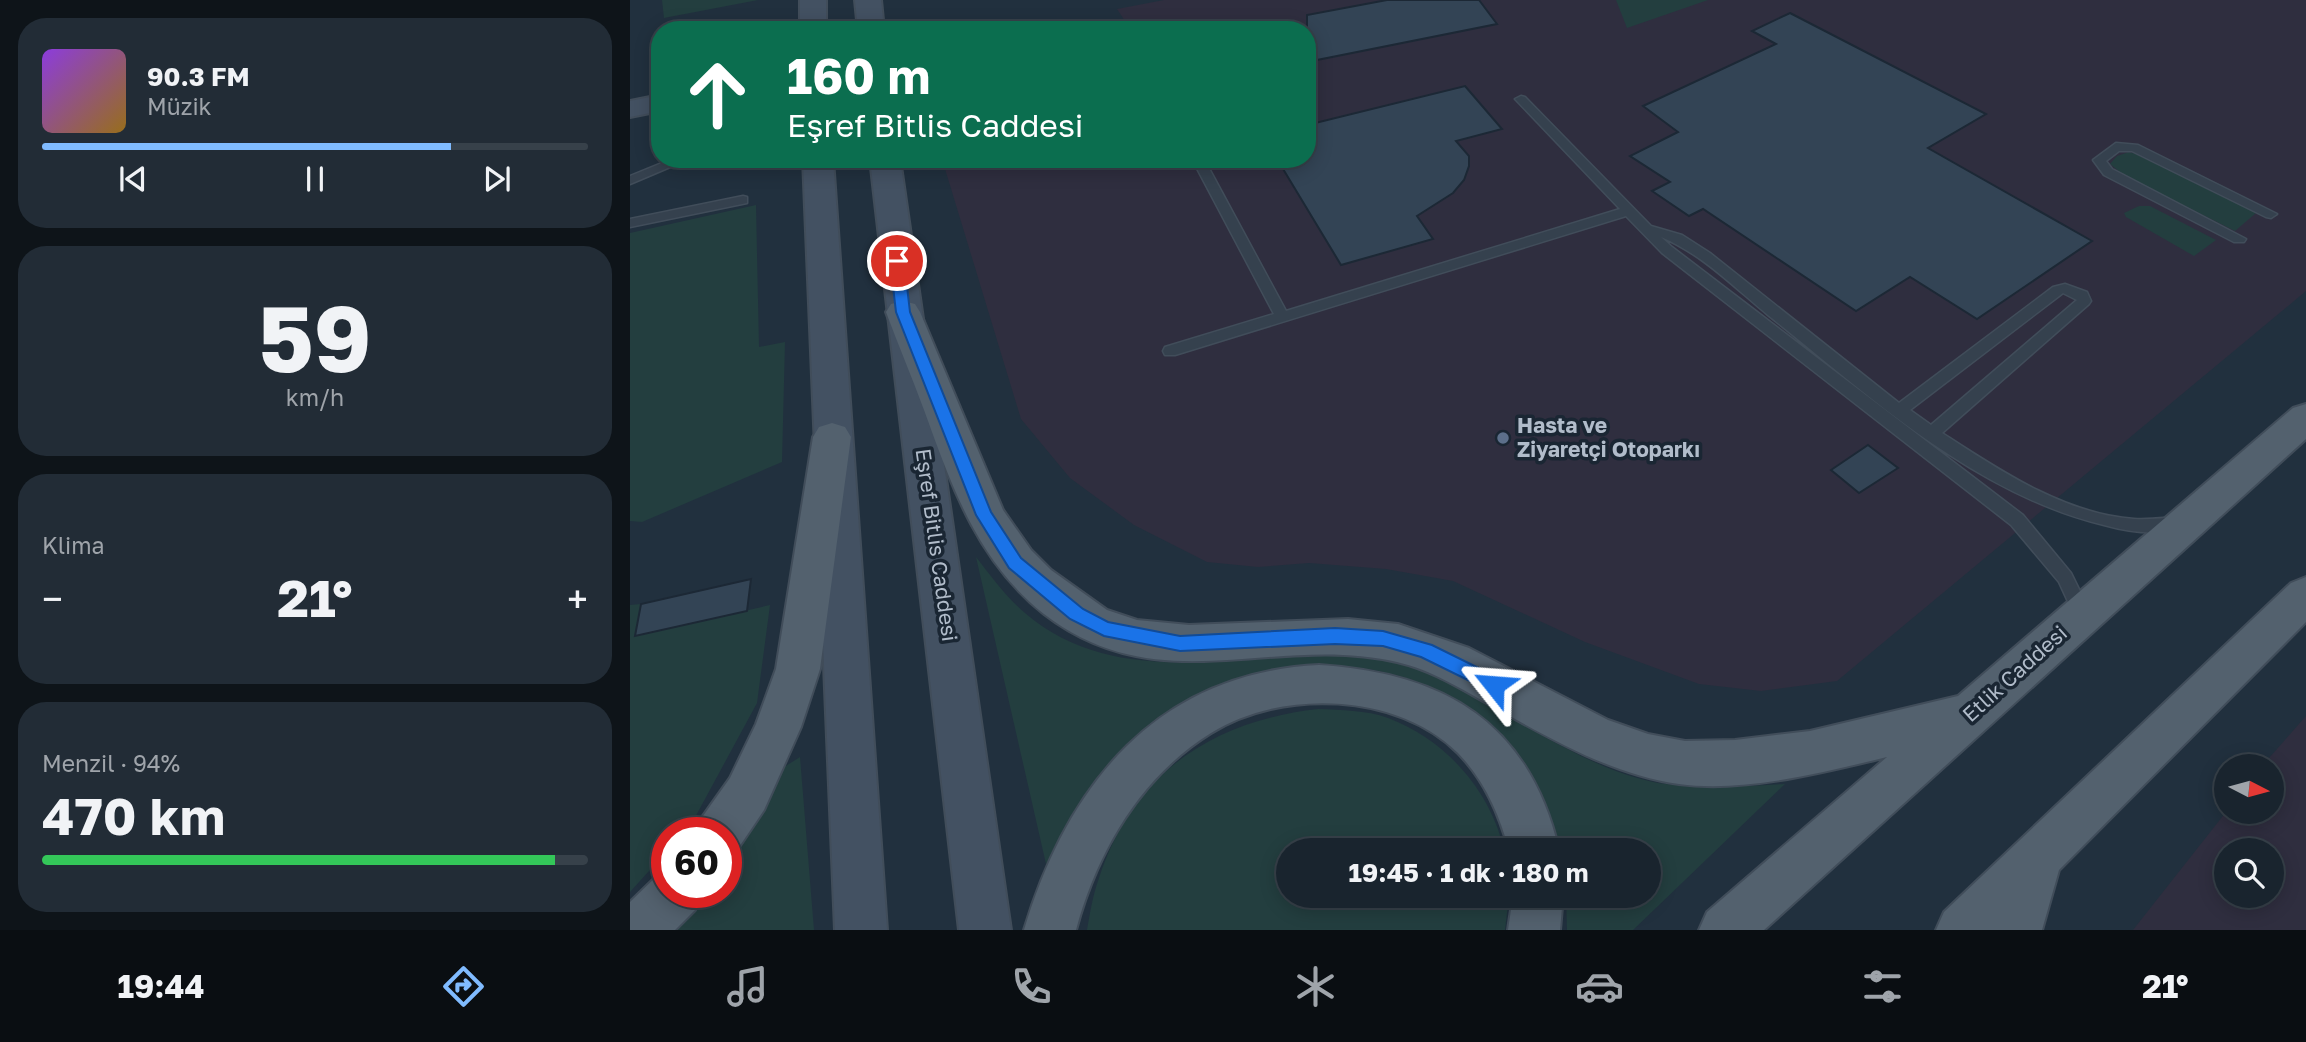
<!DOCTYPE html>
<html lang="tr">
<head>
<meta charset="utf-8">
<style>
  body { margin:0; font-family:"Golos Text",sans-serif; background:#222c36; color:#f1f3f6; height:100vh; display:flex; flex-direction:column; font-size:26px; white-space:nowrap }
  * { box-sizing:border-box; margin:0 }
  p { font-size:23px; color:#9fa4aa }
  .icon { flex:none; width:38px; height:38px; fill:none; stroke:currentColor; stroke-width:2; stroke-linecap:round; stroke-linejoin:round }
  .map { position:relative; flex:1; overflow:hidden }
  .drawer { display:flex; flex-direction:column; gap:18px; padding:18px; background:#0e1419; width:630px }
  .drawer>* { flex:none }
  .banner { position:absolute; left:21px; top:21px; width:665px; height:147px; border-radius:28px; box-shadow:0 4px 18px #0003,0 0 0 2px #37414a; background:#0b6e4f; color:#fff; overflow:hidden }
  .needle { width:46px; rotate:96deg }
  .buttons { position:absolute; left:1584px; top:754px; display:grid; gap:14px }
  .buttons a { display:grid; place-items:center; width:70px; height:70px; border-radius:50%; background:#19242e; box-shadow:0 4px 18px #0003,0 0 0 2px #37414a; font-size:35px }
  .speed { position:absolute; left:21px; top:817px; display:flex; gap:14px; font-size:35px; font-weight:700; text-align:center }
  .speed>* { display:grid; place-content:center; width:91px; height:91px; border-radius:50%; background:#19242e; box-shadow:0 4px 18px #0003,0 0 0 2px #37414a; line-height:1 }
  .speed .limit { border:10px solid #d22; background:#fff; color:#111 }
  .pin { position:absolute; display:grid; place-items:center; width:60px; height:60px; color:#fff; margin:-30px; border:4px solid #fff; border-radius:50%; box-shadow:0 2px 7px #0007 }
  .me { position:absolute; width:77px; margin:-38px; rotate:298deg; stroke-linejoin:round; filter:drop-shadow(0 0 5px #0008) }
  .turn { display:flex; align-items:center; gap:24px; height:147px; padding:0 21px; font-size:32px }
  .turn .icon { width:91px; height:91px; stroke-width:2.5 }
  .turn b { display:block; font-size:49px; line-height:60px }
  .big { font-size:52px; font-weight:700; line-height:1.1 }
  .drawer .widget { flex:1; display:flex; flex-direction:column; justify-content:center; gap:10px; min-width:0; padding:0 24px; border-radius:28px; background:#222c36 }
  .drawer .dial { align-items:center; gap:0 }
  .dial b { font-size:91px; line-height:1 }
  .song { display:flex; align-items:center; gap:21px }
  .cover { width:84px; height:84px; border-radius:10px; background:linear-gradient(135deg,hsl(270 70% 55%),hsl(40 70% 35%)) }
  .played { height:7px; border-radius:4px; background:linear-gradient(90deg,#80bbff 75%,#37414a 75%) }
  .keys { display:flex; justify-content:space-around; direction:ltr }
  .heat { display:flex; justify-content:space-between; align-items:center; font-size:38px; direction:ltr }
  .charge { height:10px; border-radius:5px; background:linear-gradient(90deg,#34c759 94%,#37414a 0) }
  .trip { position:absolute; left:646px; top:838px; width:385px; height:70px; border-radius:35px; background:#19242e; box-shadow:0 4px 18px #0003,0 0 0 2px #37414a; font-weight:700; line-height:70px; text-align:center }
  .dock { display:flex; height:112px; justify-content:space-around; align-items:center; background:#0a0e12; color:#9fa4aa }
  .dock .icon { width:49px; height:49px }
  .dock .active { color:#80bbff }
  .dock b { font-size:32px; color:#f1f3f6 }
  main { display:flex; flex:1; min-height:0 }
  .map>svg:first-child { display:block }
  .medical { fill:#2f2e3f; fill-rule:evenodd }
  .green { fill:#233e3f }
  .building { fill:#345; stroke:#1c2835; stroke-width:2 }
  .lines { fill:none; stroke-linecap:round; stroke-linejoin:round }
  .lane-casing { stroke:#414d5a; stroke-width:3 }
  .secondary-casing { stroke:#414d5a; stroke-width:4 }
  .primary-casing { stroke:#414d5a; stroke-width:4 }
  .lane { fill:#35414e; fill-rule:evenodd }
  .secondary { fill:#435162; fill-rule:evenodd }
  .primary { fill:#53616e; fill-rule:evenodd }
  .route { fill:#1a73e8; stroke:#114b97; stroke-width:2 }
  .service-dot { fill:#5c6f8a; stroke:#1a2633; stroke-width:2.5 }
  .labels { text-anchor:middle; stroke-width:7; stroke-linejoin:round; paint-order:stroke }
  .poi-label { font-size:21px; font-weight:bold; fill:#b1bcca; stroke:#1a2633; text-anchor:start }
  .street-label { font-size:21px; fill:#b1bcca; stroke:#1a2633 }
</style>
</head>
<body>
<main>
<section class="drawer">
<div class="widget">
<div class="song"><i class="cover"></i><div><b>90.3 FM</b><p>Müzik</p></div></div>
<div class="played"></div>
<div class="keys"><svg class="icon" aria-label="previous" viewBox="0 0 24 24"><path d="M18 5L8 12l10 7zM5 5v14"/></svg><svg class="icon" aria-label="pause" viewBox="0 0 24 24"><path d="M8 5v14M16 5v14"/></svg><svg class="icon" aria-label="next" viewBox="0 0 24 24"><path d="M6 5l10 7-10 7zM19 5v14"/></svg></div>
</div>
<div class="widget dial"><b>59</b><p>km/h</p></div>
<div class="widget"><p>Klima</p>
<div class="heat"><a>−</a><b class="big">21°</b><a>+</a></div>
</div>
<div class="widget"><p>Menzil · 94%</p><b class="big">470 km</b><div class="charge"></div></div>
</section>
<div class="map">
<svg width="1676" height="930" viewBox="0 0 1676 930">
  <rect width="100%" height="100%" fill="#21303e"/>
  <g class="medical">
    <path d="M534,0H1676V291L1207,681L1131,691L1069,684L955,642L823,581L756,569L679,563L628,567L577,562L504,525L440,478L391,419L312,159H677V30H471L497,24L487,9Z"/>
    <path d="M1676,716V930H1503L1596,812H1642V766H1632ZM1596,850H1642V896H1596Z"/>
  </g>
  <g class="green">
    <path d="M32,0H128L34,18Z"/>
    <path d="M986,0H1078L997,28Z"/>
    <path d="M1499,152L1506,154L1626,213L1605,231L1495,176L1480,164L1487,156Z"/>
    <path d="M126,205L129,347L155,342L152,462L12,522L0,521V233Z"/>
    <path d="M1509,206H1520L1586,240L1564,256L1496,217L1494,213Z"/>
    <path d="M346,557C361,576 376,597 395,613C471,678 568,662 659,657C698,654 736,653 775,663C810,672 842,697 874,714C921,740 974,773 1028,783C1070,790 1113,786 1155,784L1003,930H937L936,896H1018V850H929C916,815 896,785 876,754C869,744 863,731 855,723C757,633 586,657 496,746C461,780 439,821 416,864Z"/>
    <path d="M11,604L6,636L140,605L127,703L62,823L53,833H37V851L0,892V605Z"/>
    <path d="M688,709C711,710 736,710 758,718C815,739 861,791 874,850H658V896H879L875,930H457C460,913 463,894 469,878C503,773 582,721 688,709Z"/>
    <path d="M170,757L184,930H37L73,893L96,892V860L132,807L151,769Z"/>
  </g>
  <g class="building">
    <path d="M757,0H849L867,24L677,62V15Z"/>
    <path d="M1160,13L1356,114L1298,148L1462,241L1347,319L1280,277L1226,311L1073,209L1059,216L1022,191L1040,182L1000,156L1048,132L1013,106L1146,44L1122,31Z"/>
    <path d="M835,86L872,129L826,141L839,156V166L834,180L823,193L787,216L803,239L711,265L647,159H677V125Z"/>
    <path d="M1238,445L1268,468L1229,493L1201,470Z"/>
    <path d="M121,579L117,611L5,636L11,604Z"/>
  </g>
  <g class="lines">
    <defs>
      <g id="lane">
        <path d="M891,96L895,97L1021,226L1052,235L1080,253L1269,403L1423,287L1435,284L1457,292L1461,301L1459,304L1312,433C1369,470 1434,514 1504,519C1518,520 1533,518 1547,517L1553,518L1555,523L1553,528C1527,536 1499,532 1474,525C1345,494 1239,396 1138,315C1104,287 1072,254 1031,237L1042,247L1393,515L1441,573L1461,614L1458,619L1452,621L1446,619L1429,582L1381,525L1032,253L996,216L545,355H535L533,351L535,347L644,314L562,159H574L656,311L990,209L887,101L885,99ZM1433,293L1447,300L1301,425L1280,410Z"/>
        <path d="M1486,143L1508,145L1647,214L1641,218L1636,217L1502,151H1489L1476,161L1482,169L1616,239L1614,242H1604L1474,175L1463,160Z"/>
        <path d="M42,159H59L0,184V176Z"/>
        <path d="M113,196L117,197V203L0,227V219Z"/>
      </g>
      <g id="secondary">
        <rect x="170" y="0" width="26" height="30"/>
        <path d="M225,0H251L254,30H228Z"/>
        <path d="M30,95V111L0,117V101Z"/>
        <path d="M173,159H203L257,930H205Z"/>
        <path d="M240,159H270L381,930H329Z"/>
      </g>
      <g id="primary">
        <path d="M273,301L285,304L290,312L373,510L401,550L421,570L477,610L507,620L559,625L718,619L768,624L839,648L978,720L1018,734L1055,741L1105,740L1180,731L1328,696L1663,408L1676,404V439L1134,930H1069L1077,912L1257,757C1195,772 1114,793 1049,784C983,775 919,738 862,706C831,689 802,670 767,662C644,633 529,703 414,614C348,562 322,487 294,410C282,377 268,345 256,312L261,304Z"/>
        <path d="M202,423L215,427L221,437L190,669L171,727L134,810L107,850L96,854V833H65L73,816L100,778L126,724L146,669L183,437L189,427Z"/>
        <path d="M1676,577V622L1429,870L1412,930H1306L1314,912L1661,583Z"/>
        <path d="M689,665C814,673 899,722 929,850H879C869,814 855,781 828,753C767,692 651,689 581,733C510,777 467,852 446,930H394C438,784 527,673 689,665Z"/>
        <path d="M37,871V892H72L65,910L45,930H0V902L29,874Z"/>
        <path d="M883,896H933L930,930H878Z"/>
      </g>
    </defs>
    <use href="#lane" class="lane-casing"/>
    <use href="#secondary" class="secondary-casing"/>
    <use href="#primary" class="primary-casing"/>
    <use href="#lane" class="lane"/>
    <use href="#secondary" class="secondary"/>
    <use href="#primary" class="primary"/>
  </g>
  <path class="route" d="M267,257L274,261L280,312L361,512L391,558L453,609L478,622L550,636L705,628L753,631L802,645L871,679L874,685L871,690H858L791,657L753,646L705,644L550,651L474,636L440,619L379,568L346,515L266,312L260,261Z"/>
  <circle class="service-dot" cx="873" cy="438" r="7"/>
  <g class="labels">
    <g class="poi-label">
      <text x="887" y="433">Hasta ve<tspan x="887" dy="24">Ziyaretçi Otoparkı</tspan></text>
    </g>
    <g class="street-label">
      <text transform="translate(306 545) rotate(82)" y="7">Eşref Bitlis Caddesi</text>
      <text transform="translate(1385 674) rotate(-42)" y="7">Etlik Caddesi</text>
    </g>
  </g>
</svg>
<div class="buttons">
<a><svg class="needle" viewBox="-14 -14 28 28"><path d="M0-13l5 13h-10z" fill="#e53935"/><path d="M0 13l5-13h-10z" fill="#9fa4aa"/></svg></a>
<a><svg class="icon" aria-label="search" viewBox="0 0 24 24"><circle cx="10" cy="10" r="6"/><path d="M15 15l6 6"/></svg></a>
</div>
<div class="speed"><div class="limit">60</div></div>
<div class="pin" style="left:267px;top:261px;background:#d93025"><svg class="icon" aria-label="arrive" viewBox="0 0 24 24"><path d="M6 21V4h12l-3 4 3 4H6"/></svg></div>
<svg class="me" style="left:864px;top:685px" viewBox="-20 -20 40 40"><path d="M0-17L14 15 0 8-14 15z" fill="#1a73e8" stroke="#fff" stroke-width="4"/></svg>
<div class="trip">19:45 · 1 dk · 180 m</div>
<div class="banner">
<div class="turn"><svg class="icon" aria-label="ahead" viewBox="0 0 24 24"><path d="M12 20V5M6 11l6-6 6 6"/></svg><div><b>160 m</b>Eşref Bitlis Caddesi</div></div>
</div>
</div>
</main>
<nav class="dock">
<b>19:44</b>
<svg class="icon active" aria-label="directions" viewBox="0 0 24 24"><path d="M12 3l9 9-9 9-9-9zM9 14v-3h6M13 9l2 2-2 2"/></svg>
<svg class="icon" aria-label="music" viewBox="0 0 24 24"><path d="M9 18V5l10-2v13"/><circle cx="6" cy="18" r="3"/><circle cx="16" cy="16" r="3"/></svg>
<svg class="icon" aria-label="phone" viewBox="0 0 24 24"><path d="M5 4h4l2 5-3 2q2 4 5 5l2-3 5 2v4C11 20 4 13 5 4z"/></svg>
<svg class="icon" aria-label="climate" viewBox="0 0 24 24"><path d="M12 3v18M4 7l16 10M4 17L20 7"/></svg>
<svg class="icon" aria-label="car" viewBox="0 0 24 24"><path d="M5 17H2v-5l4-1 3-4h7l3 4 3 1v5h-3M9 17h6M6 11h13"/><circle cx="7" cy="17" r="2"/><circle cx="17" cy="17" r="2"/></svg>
<svg class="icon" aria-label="filters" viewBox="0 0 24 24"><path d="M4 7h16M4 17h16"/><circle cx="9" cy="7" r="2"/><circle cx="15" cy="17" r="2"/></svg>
<b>21°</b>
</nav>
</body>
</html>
